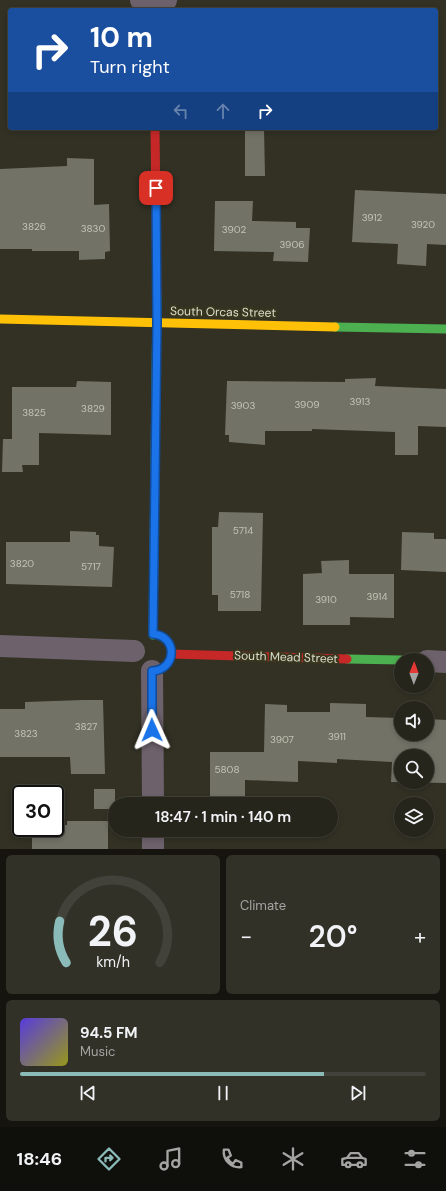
<!DOCTYPE html>
<html lang="en">
<head>
<meta charset="utf-8">
<style>
  body { margin:0; font-family:"DM Sans",sans-serif; background:#323128; color:#f1f3f6; height:100vh; display:flex; flex-direction:column; font-size:15px; white-space:nowrap }
  * { box-sizing:border-box; margin:0 }
  p { font-size:13px; color:#a4a5a3 }
  .icon { flex:none; width:22px; height:22px; fill:none; stroke:currentColor; stroke-width:2; stroke-linecap:round; stroke-linejoin:round }
  .map { position:relative; height:849px; overflow:hidden }
  .sheet { display:flex; flex-direction:column; gap:6px; padding:6px; background:#15140f; flex:1 }
  .sheet>* { flex:none }
  .hud { position:absolute; left:8px; top:8px; width:430px; height:122px; border-radius:4px; box-shadow:0 2px 6px #0003,0 0 0 1px #42423a; background:#1a4fa0; color:#fff; overflow:hidden }
  .needle { width:26px; rotate:1deg }
  .fabs { position:absolute; left:394px; top:653px; display:grid; gap:8px }
  .fabs a { display:grid; place-items:center; width:40px; height:40px; border-radius:50%; background:#26251b; box-shadow:0 2px 6px #0003,0 0 0 1px #42423a; font-size:20px }
  .speed { position:absolute; left:12px; top:785px; display:flex; gap:8px; font-size:20px; font-weight:700; text-align:center }
  .speed>* { display:grid; place-content:center; width:52px; height:52px; border-radius:50%; background:#26251b; box-shadow:0 2px 6px #0003,0 0 0 1px #42423a; line-height:1 }
  .speed .limit { border:2px solid #111; border-radius:6px; background:#fff; color:#111 }
  .pin { position:absolute; display:grid; place-items:center; width:34px; height:34px; color:#fff; margin:-17px; border-radius:8px; box-shadow:0 2px 6px #0006 }
  .me { position:absolute; width:44px; margin:-22px; rotate:359deg; stroke-linejoin:round; filter:drop-shadow(0 0 3px #0008) }
  .turn { display:flex; align-items:center; gap:14px; height:84px; padding:0 16px; font-size:18px }
  .turn .icon { width:52px; height:52px; stroke-width:2.5 }
  .turn b { display:block; font-size:28px; line-height:34px }
  .lanes { display:flex; align-items:center; height:38px; padding:0 16px; background:#0003; justify-content:center; gap:20px; direction:ltr }
  .lanes .off { opacity:.35 }
  .big { font-size:30px; font-weight:600; line-height:1.1 }
  .sheet .tile { flex:1; display:flex; flex-direction:column; justify-content:center; gap:6px; min-width:0; padding:0 14px; border-radius:6px; background:#323128 }
  .sheet .dial { align-items:center; gap:0 }
  .dial svg { height:104px; overflow:visible; fill:none; stroke:#42423a; stroke-width:7; stroke-linecap:round; text-anchor:middle }
  .dial text { fill:#f1f3f6; stroke:none }
  .song { display:flex; align-items:center; gap:12px }
  .cover { width:48px; height:48px; border-radius:6px; background:linear-gradient(135deg,hsl(250 70% 55%),hsl(60 70% 35%)) }
  .played { height:4px; border-radius:2px; background:linear-gradient(90deg,#8bbbb9 75%,#42423a 75%) }
  .keys { display:flex; justify-content:space-around; direction:ltr }
  .heat { display:flex; justify-content:space-between; align-items:center; font-size:22px; direction:ltr }
  .sheet .tiles { flex:1; display:grid; gap:6px; grid-template-columns:1fr 1fr }
  .tile:last-child { grid-column:span 2 }
  .trip { position:absolute; left:108px; top:797px; width:230px; height:40px; border-radius:20px; background:#26251b; box-shadow:0 2px 6px #0003,0 0 0 1px #42423a; font-weight:600; line-height:40px; text-align:center }
  .tab-bar { display:flex; height:64px; justify-content:space-around; align-items:center; background:#0f0f0b; color:#a4a5a3 }
  .tab-bar .icon { width:28px; height:28px }
  .tab-bar .current { color:#8bbbb9 }
  .tab-bar b { font-size:18px; color:#f1f3f6 }
  .map>svg:first-child { display:block }
  .building { fill:#727267; fill-rule:evenodd }
  .lines { fill:none; stroke-linecap:round; stroke-linejoin:round }
  .street { stroke:#6d616c; stroke-width:22 }
  .fast { stroke:#4caf50; stroke-width:9 }
  .slow { stroke:#ffc107; stroke-width:9 }
  .jam { stroke:#c62828; stroke-width:9 }
  .route-casing { stroke:#114b97; stroke-width:10 }
  .route { stroke:#1a73e8; stroke-width:7 }
  .labels { text-anchor:middle; stroke-width:4; stroke-linejoin:round; paint-order:stroke }
  .number-label { font-size:10px; fill:#c3c3b5 }
  .street-label { font-size:12px; fill:#dedecf; stroke:#38371e }
</style>
</head>
<body>
<div class="map">
<svg width="446" height="849" viewBox="0 0 446 849">
  <rect width="100%" height="100%" fill="#323124"/>
  <g class="building">
    <path d="M245,128H264L265,176H245Z"/>
    <path d="M67,158L94,159V205L109,204L110,251L105,252V259L79,260V251H32V249H0V169L67,166Z"/>
    <path d="M355,190L446,194V245L427,244L426,266L397,264L398,244L352,242Z"/>
    <path d="M215,201H253L252,221L296,222V228H310L308,262L273,261L274,252L214,251Z"/>
    <path d="M376,378L375,386L446,389V427L418,426V455H395V432L312,429V431H265V445L229,442V435H225L227,381L345,382V379Z"/>
    <path d="M77,381L111,382V435L39,433V465H22L23,472H2L3,439H12V387H76Z"/>
    <path d="M219,512L263,513L261,611H218V595H212V527H218Z"/>
    <path d="M70,531L96,532V535H99V546L114,547L112,587L6,584V542H70Z"/>
    <path d="M402,532L434,533V539H446V572L401,570Z"/>
    <path d="M349,560V574H394V618L350,617V625H303V574L322,573L321,561Z"/>
    <path d="M83,700H103L105,774H71L70,757H0V709H25V702Z"/>
    <path d="M330,703L366,704V717L401,718V734H427V719L446,720V783L391,782L392,762L337,759V763L298,761V782L245,780V804H210V752H264L265,704L287,705V712H330ZM401,756H427V782H401Z"/>
    <rect x="94" y="789" width="21" height="20"/>
    <path d="M67,821H108V849H32V829L55,828V825H67Z"/>
  </g>
  <g class="lines">
    <g class="street">
      <path d="M141,0C149,6 158,5 166,0"/>
      <path d="M0,646L134,651"/>
      <path d="M427,661L446,662"/>
      <path d="M152,671L153,804"/>
      <path d="M153,830V849"/>
    </g>
    <g class="fast">
      <path d="M335,327L446,329"/>
      <path d="M153,635L157,296"/>
      <path d="M347,659L401,660"/>
    </g>
    <path class="slow" d="M0,319L335,327"/>
    <g class="jam">
      <path d="M155,128L157,296"/>
      <path d="M171,654L347,659"/>
    </g>
  </g>
  <g class="lines">
    <defs>
      <path id="route" d="M152,730V671C177,670 178,636 153,634L157,323L156,188"/>
    </defs>
    <use href="#route" class="route-casing"/>
    <use href="#route" class="route"/>
  </g>
  <g class="labels">
    <g class="number-label">
      <text x="372" y="221">3912</text>
      <text x="423" y="228">3920</text>
      <text x="34" y="230">3826</text>
      <text x="93" y="232">3830</text>
      <text x="234" y="233">3902</text>
      <text x="292" y="248">3906</text>
      <text x="360" y="405">3913</text>
      <text x="307" y="408">3909</text>
      <text x="243" y="409">3903</text>
      <text x="93" y="412">3829</text>
      <text x="34" y="416">3825</text>
      <text x="243" y="534">5714</text>
      <text x="22" y="567">3820</text>
      <text x="91" y="570">5717</text>
      <text x="240" y="598">5718</text>
      <text x="377" y="600">3914</text>
      <text x="326" y="603">3910</text>
      <text x="86" y="730">3827</text>
      <text x="26" y="737">3823</text>
      <text x="337" y="740">3911</text>
      <text x="282" y="743">3907</text>
      <text x="227" y="773">5808</text>
    </g>
    <g class="street-label">
      <text transform="translate(223 312) rotate(1)" y="4">South Orcas Street</text>
      <text transform="translate(286 657) rotate(2)" y="4">South Mead Street</text>
    </g>
  </g>
</svg>
<div class="fabs">
<a><svg class="needle" viewBox="-14 -14 28 28"><path d="M0-13l5 13h-10z" fill="#e53935"/><path d="M0 13l5-13h-10z" fill="#a4a5a3"/></svg></a>
<a><svg class="icon" aria-label="sound" viewBox="0 0 24 24"><path d="M4 9h4l5-4v14l-5-4H4zM17 9q2 3 0 6"/></svg></a>
<a><svg class="icon" aria-label="search" viewBox="0 0 24 24"><circle cx="10" cy="10" r="6"/><path d="M15 15l6 6"/></svg></a>
<a><svg class="icon" aria-label="layers" viewBox="0 0 24 24"><path d="M12 4l9 5-9 5-9-5zM3 14l9 5 9-5"/></svg></a>
</div>
<div class="speed"><div class="limit">30</div></div>
<div class="pin" style="left:156px;top:188px;background:#d93025"><svg class="icon" aria-label="arrive" viewBox="0 0 24 24"><path d="M6 21V4h12l-3 4 3 4H6"/></svg></div>
<svg class="me" style="left:152px;top:730px" viewBox="-20 -20 40 40"><path d="M0-17L14 15 0 8-14 15z" fill="#1a73e8" stroke="#fff" stroke-width="4"/></svg>
<div class="trip">18:47 · 1 min · 140 m</div>
<div class="hud">
<div class="turn"><svg class="icon" aria-label="right" viewBox="0 0 24 24"><path d="M7 20v-9h11M14 6l5 5-5 5"/></svg><div><b>10 m</b>Turn right</div></div>
<div class="lanes"><svg class="icon off" aria-label="left" viewBox="0 0 24 24"><path d="M17 20v-9H6M10 6l-5 5 5 5"/></svg><svg class="icon off" aria-label="ahead" viewBox="0 0 24 24"><path d="M12 20V5M6 11l6-6 6 6"/></svg><svg class="icon" aria-label="right" viewBox="0 0 24 24"><path d="M7 20v-9h11M14 6l5 5-5 5"/></svg></div>
</div>
</div>
<section class="sheet">
<div class="tiles">
<div class="tile dial"><svg viewBox="0 0 100 80">
<path d="M14 69A42 42 0 1 1 86 69"/>
<path d="M14 69A42 42 0 0 1 9 37" stroke="#8bbbb9"/>
<text x="50" y="56" font-size="32" font-weight="700">26</text>
<text x="50" y="72" font-size="11">km/h</text>
</svg></div>
<div class="tile"><p>Climate</p>
<div class="heat"><a>−</a><b class="big">20°</b><a>+</a></div>
</div>
<div class="tile">
<div class="song"><i class="cover"></i><div><b>94.5 FM</b><p>Music</p></div></div>
<div class="played"></div>
<div class="keys"><svg class="icon" aria-label="previous" viewBox="0 0 24 24"><path d="M18 5L8 12l10 7zM5 5v14"/></svg><svg class="icon" aria-label="pause" viewBox="0 0 24 24"><path d="M8 5v14M16 5v14"/></svg><svg class="icon" aria-label="next" viewBox="0 0 24 24"><path d="M6 5l10 7-10 7zM19 5v14"/></svg></div>
</div>
</div>
</section>
<nav class="tab-bar">
<b>18:46</b>
<svg class="icon current" aria-label="directions" viewBox="0 0 24 24"><path d="M12 3l9 9-9 9-9-9zM9 14v-3h6M13 9l2 2-2 2"/></svg>
<svg class="icon" aria-label="music" viewBox="0 0 24 24"><path d="M9 18V5l10-2v13"/><circle cx="6" cy="18" r="3"/><circle cx="16" cy="16" r="3"/></svg>
<svg class="icon" aria-label="phone" viewBox="0 0 24 24"><path d="M5 4h4l2 5-3 2q2 4 5 5l2-3 5 2v4C11 20 4 13 5 4z"/></svg>
<svg class="icon" aria-label="climate" viewBox="0 0 24 24"><path d="M12 3v18M4 7l16 10M4 17L20 7"/></svg>
<svg class="icon" aria-label="car" viewBox="0 0 24 24"><path d="M5 17H2v-5l4-1 3-4h7l3 4 3 1v5h-3M9 17h6M6 11h13"/><circle cx="7" cy="17" r="2"/><circle cx="17" cy="17" r="2"/></svg>
<svg class="icon" aria-label="filters" viewBox="0 0 24 24"><path d="M4 7h16M4 17h16"/><circle cx="9" cy="7" r="2"/><circle cx="15" cy="17" r="2"/></svg>
</nav>
</body>
</html>
